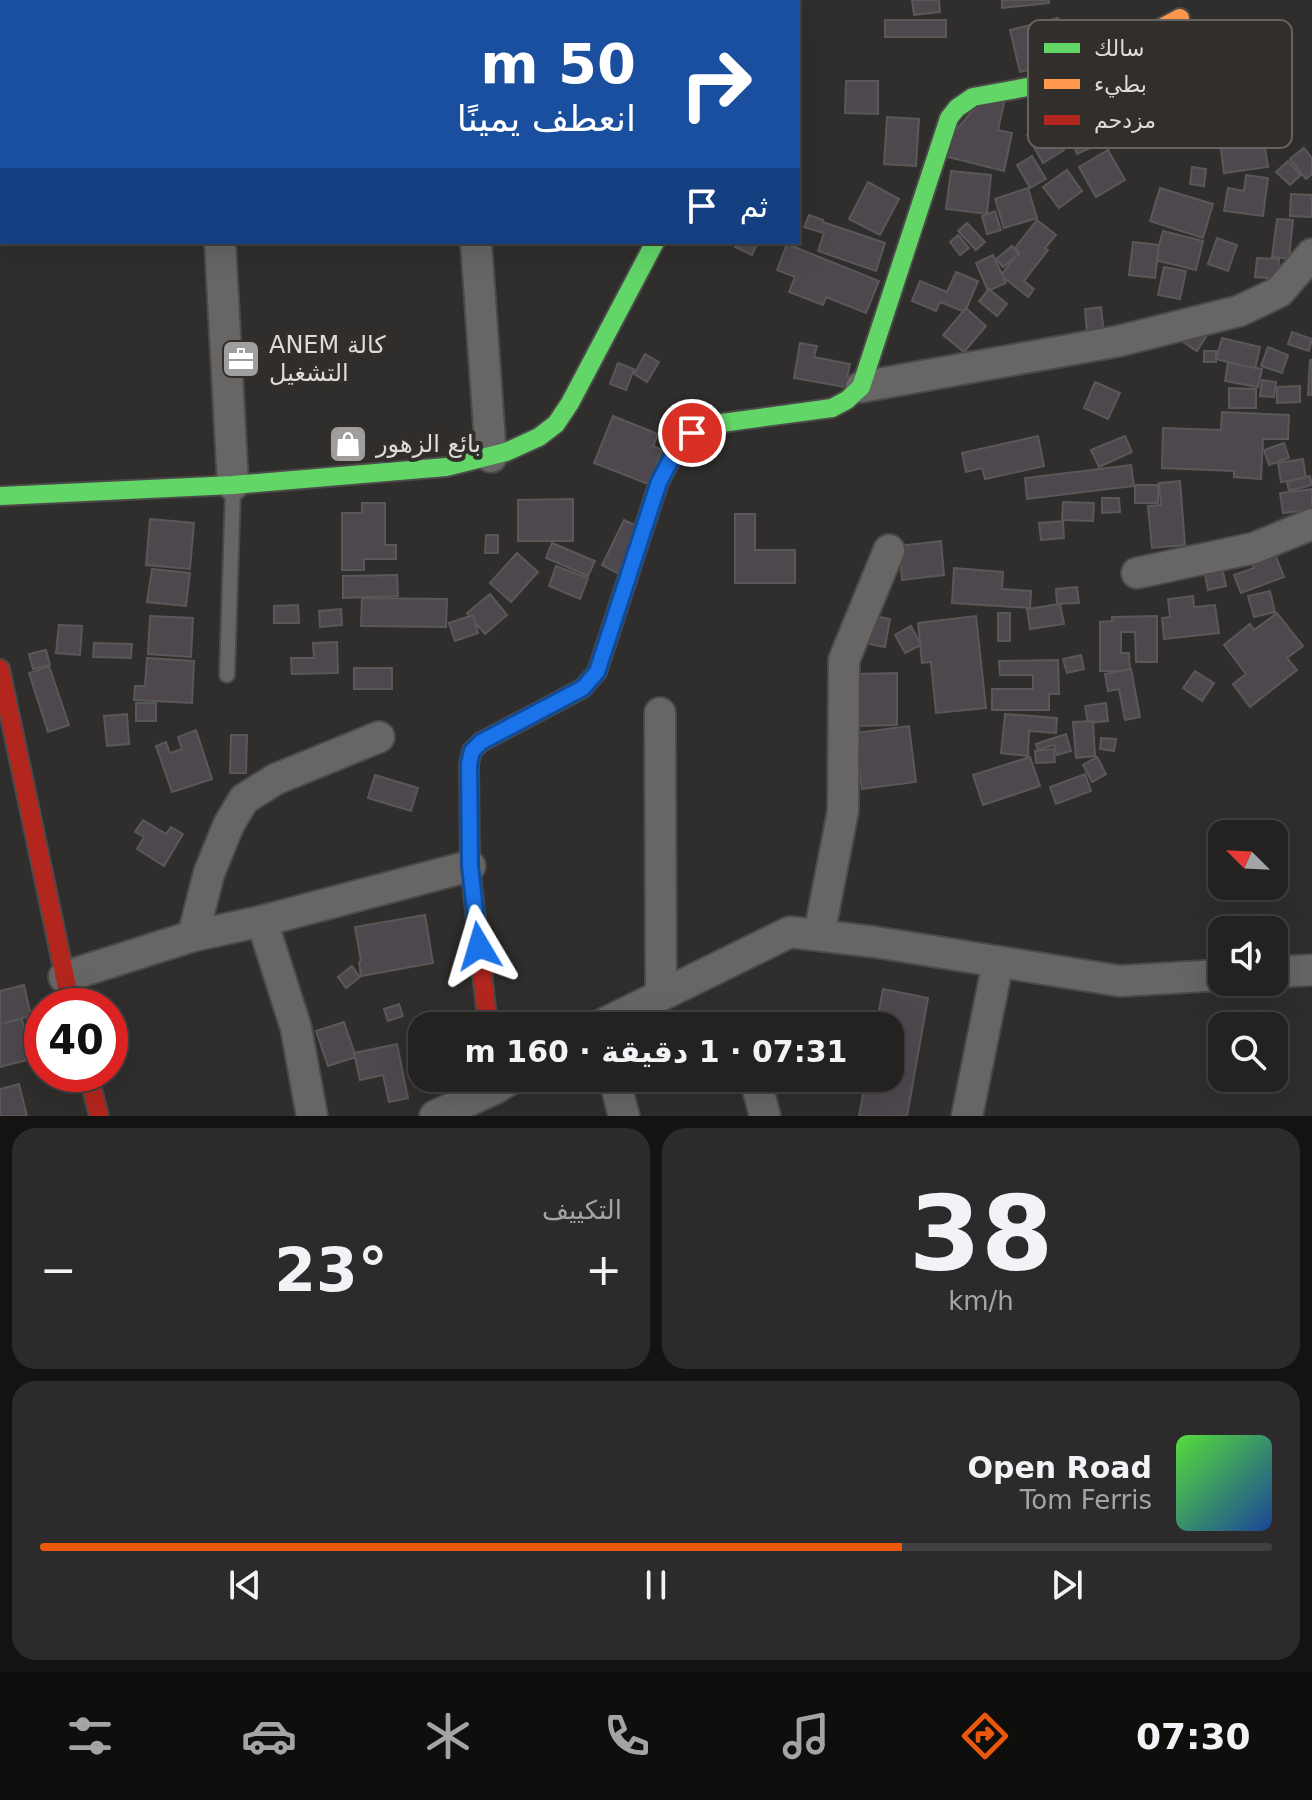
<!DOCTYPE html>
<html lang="ar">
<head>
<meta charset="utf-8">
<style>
  body { margin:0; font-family:"DejaVu Sans",Vazirmatn,sans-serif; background:#2c2a2a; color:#f1f3f6; direction:rtl; height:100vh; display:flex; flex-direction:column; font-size:30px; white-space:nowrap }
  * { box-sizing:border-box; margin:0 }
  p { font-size:26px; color:#a3a4a5 }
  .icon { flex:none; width:44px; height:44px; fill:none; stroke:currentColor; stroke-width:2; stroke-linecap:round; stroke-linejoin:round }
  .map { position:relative; height:1116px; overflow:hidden; direction:ltr }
  .drawer { display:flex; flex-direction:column; gap:12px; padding:12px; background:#141312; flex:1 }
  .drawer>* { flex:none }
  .hud { position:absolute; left:0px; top:0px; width:800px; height:244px; box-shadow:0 8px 32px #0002,0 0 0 2px #413f3f; direction:rtl; background:#1a4fa0; color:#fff; overflow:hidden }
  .needle { width:52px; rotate:294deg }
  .controls { position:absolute; left:1208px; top:820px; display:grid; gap:16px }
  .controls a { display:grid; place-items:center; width:80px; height:80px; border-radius:16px; background:#242221; box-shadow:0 8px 32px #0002,0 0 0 2px #413f3f; font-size:40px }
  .speed { position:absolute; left:24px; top:988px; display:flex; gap:16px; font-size:40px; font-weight:700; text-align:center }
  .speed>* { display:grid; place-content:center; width:104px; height:104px; border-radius:50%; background:#242221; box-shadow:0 8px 32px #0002,0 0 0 2px #413f3f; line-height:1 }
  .speed .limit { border:12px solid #d22; background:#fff; color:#111 }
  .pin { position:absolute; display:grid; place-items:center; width:68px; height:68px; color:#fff; margin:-34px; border:4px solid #fff; border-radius:50%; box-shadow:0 2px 8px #0007 }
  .me { position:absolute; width:88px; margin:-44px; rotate:353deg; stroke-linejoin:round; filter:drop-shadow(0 0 6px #0008) }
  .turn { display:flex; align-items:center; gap:28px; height:168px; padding:0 32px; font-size:36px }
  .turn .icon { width:104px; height:104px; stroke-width:2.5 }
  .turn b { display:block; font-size:56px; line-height:68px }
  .then { display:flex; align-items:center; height:76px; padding:0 32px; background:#0003; gap:16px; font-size:30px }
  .big { font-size:60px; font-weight:600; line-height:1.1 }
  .drawer .tile { flex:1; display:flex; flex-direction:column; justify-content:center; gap:12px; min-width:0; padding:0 28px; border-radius:24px; background:#2c2a2a }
  .drawer .dial { align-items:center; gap:0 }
  .dial b { font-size:104px; line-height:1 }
  .song { display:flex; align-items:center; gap:24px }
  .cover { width:96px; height:96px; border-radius:12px; background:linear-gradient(135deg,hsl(110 70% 55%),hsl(220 70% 35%)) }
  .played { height:8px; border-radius:4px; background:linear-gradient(90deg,#ea580c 70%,#413f3f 70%) }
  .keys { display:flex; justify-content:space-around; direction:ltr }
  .heat { display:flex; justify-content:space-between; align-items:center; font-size:44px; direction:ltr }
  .drawer .tiles { flex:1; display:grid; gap:12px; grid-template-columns:1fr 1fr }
  .tile:last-child { grid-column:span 2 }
  .trip { position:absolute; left:408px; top:1012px; width:496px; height:80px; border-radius:24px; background:#242221; box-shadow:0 8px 32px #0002,0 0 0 2px #413f3f; font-weight:600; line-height:80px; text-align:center; direction:rtl }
  .menu { display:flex; height:128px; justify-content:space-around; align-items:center; background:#0e0e0d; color:#a3a4a5 }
  .menu .icon { width:56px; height:56px }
  .menu .active { color:#ea580c }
  .menu b { font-size:36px; color:#f1f3f6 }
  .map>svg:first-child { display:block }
  .building { fill:#4e484e; stroke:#595858; stroke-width:2 }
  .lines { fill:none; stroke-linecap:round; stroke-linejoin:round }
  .lane-casing { stroke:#4b4a49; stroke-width:18 }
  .street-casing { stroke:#4b4a49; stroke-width:34 }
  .fast-casing { stroke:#4b4a49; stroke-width:22 }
  .slow-casing { stroke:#4b4a49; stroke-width:22 }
  .jam-casing { stroke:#4b4a49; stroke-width:22 }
  .path { stroke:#6a6968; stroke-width:4; stroke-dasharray:2 6; stroke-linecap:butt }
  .lane { stroke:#686665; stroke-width:14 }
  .street { stroke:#686665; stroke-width:30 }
  .fast { stroke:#63d668; stroke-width:18 }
  .slow { stroke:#ff974d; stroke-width:18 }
  .jam { stroke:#b3261e; stroke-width:18 }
  .route-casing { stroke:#114b97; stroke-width:20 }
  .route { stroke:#1a73e8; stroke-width:14 }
  .labels { text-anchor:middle; stroke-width:8; stroke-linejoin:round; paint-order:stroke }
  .poi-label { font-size:24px; fill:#dedcda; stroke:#312e2b; text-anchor:start }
  .key { fill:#312e2b; stroke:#656260; stroke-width:2 }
  .key-label { font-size:22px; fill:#dedcda }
</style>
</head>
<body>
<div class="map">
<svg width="1312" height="1116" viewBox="0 0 1312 1116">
  <rect width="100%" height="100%" fill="#302e2c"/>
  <g class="building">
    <path d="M912,0H939L940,12L914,15Z"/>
    <path d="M1002,0H1049V3L1002,8Z"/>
    <path d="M1058,18L1068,60L1020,72L1010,30Z"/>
    <rect x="885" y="20" width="61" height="17"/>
    <path d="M846,81H878V114L845,113Z"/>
    <path d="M1147,97L1158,123L1137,132L1135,128L1077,154L1068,132Z"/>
    <path d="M983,98L1004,103L998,130L1012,133L1004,171L936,154Z"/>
    <path d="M887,117L919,119L916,166L884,164Z"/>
    <path d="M1047,123L1064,150L1043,163L1027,135Z"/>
    <path d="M1239,131L1240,139L1263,135L1268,167L1224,173L1219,134Z"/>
    <path d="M1304,148L1312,158V174L1306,179L1290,159Z"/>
    <path d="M1108,150L1125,180L1096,197L1079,167Z"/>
    <path d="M1032,156L1046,179L1030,188L1017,165Z"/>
    <path d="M1288,161L1301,175L1290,185L1276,172Z"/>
    <path d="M1192,167L1206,169L1204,186L1190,184Z"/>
    <path d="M1067,170L1082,191L1059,208L1043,187Z"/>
    <path d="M951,171L991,175L987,214L946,209Z"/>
    <path d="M1246,175L1268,178L1263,216L1224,211L1228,188L1244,191Z"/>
    <path d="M868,182L899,199L880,235L849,219Z"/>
    <path d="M1028,188L1037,218L1004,228L995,199Z"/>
    <path d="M1160,188L1213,204L1203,238L1150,221Z"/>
    <path d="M1291,194L1312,195V217L1290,216Z"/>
    <path d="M995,211L1001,230L987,234L982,216Z"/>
    <path d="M809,215L823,220V222L885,243L876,271L818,251L824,233L804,227Z"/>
    <path d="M1277,219L1293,220L1289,259L1272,257Z"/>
    <path d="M1037,220L1056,235L1045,248L1048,250L1024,281L1034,289L1028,297L1001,275L1019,252L1015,248Z"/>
    <path d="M967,223L985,242L976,250L958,231Z"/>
    <path d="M1163,231L1203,241L1196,270L1155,260Z"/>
    <path d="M958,235L969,248L960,255L950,242Z"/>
    <path d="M1217,238L1237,245L1228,271L1208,264Z"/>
    <path d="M737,242H758L752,255L735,247Z"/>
    <path d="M1133,242L1159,245L1155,278L1129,275Z"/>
    <path d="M787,244L879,281L866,313L826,297L823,305L789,292L795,277L777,270Z"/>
    <path d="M1012,246L1019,254L1003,267L996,259Z"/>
    <path d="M993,255L1006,283L988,291L976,263Z"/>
    <path d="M1257,258L1279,259L1278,279L1255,277Z"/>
    <path d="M1164,267L1186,271L1180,299L1158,295Z"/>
    <path d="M956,272L978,281L965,312L940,302L936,311L912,301L920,281L947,292Z"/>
    <path d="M989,289L1007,304L997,316L979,301Z"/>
    <path d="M1101,307L1105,344L1088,345L1085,309Z"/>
    <path d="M966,308L986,326L964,352L943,335Z"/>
    <path d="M1193,326L1207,335L1197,351L1183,342Z"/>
    <path d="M1292,332L1312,339L1309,351L1288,344Z"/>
    <path d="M1222,338L1260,347L1255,369L1216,359Z"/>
    <path d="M800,343L817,346L814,357L850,364L845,387L794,378Z"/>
    <path d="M1268,347L1288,355L1282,373L1261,366Z"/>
    <rect x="1204" y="351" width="12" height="11"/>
    <path d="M645,354L659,362L647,382L634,374Z"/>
    <path d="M1310,360H1312V395H1308Z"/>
    <path d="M618,363L634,369L626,390L610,384Z"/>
    <path d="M1228,363L1262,369L1258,387L1225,381Z"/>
    <path d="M1262,380L1276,382L1274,397L1260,396Z"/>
    <path d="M1095,382L1120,393L1108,419L1084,408Z"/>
    <path d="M1300,386V402L1277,403V387Z"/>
    <path d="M1229,388L1256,389V408H1229Z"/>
    <path d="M1222,412L1289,415L1288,439H1263L1261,479L1234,477V471L1162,468L1163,428L1221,430Z"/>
    <path d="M613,416L658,434L653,446L662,450L648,484L594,463Z"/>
    <path d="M1038,436L1044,466L985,479L982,468L966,472L962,453Z"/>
    <path d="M1125,436L1132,452L1099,467L1091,450Z"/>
    <path d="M1284,443L1289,458L1269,465L1264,450Z"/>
    <path d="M1303,459L1306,478L1281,482L1278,463Z"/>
    <path d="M1131,465L1134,486L1027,499L1025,478Z"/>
    <path d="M1310,476L1312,485L1289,491L1287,482Z"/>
    <path d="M1180,481L1185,545L1152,548L1148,506L1161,505L1159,483Z"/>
    <rect x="1135" y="485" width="23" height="18"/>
    <path d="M1312,489V509L1283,513L1280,493Z"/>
    <path d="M1102,498H1119L1120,512L1102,513Z"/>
    <path d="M573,499V541H518V500Z"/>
    <path d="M1063,502L1094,503L1093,521L1062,520Z"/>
    <path d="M362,503H385V545H396V559H364V570H342V513H362Z"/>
    <path d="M735,514H755V550H795V583H735Z"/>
    <path d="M150,519L194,523L190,569L146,565Z"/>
    <path d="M624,520L641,528L619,574L602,565Z"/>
    <path d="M1063,521L1064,538L1041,540L1039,523Z"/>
    <path d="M486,535H498V553H485Z"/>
    <path d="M1269,539L1284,577L1241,593L1234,575L1254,568L1246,548Z"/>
    <path d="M941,541L944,575L902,580L899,546Z"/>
    <path d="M552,543L595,561L588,576L546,558Z"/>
    <path d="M517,553L538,572L511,602L490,583Z"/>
    <path d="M556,566L588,578L580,599L549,586Z"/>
    <path d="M1222,567L1226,586L1208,590L1204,570Z"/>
    <path d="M954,568L1003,572L1002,589L1031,591L1030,608L952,603Z"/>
    <path d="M152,569L190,573L186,606L147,602Z"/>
    <path d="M397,575L398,596L343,598V576Z"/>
    <path d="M1077,587L1079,603L1057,604L1056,589Z"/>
    <path d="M1270,591L1275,612L1254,617L1248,596Z"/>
    <path d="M490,594L507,615L485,634L467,613Z"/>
    <path d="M1193,596L1194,607L1215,605L1219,633L1164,639L1162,618L1170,617L1168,599Z"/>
    <path d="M362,598L447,599L446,627L361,626Z"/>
    <path d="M1060,604L1064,624L1030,629L1027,609Z"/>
    <path d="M298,605L299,623H274V606Z"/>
    <path d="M341,609L342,625L320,627L319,611Z"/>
    <rect x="998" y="613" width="12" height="28"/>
    <path d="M1277,613L1303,646L1287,658L1297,670L1250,707L1233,684L1246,674L1224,645L1250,624L1254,630Z"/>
    <path d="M473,615L478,633L455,641L449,623Z"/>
    <path d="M870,615L890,619L885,647L864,643Z"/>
    <path d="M150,616L193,618L191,657L148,654Z"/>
    <path d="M976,616L986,708L936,713L931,662L922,663L918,623Z"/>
    <path d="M1157,616V662H1136L1135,632H1121V653H1129L1130,671H1100V622L1112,621V617Z"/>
    <path d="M59,625L82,626L80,655L56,653Z"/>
    <path d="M911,626L921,645L905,653L895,635Z"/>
    <path d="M337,642L338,673L292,674L291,658H314L313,643Z"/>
    <path d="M94,643L132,644L131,658L93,657Z"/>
    <path d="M46,650L50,665L33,669L29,654Z"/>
    <path d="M1081,655L1084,669L1067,673L1063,659Z"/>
    <path d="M147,658L194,661L192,703L134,700L135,686H145Z"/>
    <path d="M1058,660L1059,694H1049V710H992V689H1033V675H1000L999,661Z"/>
    <path d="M49,666L69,725L48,732L29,673Z"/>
    <rect x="354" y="668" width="38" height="21"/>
    <path d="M1131,669L1140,717L1125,720L1119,689L1108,691L1105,674Z"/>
    <path d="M1195,671L1214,683L1202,701L1183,688Z"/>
    <path d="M897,673V725L857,726L856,674Z"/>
    <rect x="136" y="703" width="20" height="18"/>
    <path d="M1106,703L1108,721L1088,723L1085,706Z"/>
    <path d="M127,714L129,744L107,746L104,716Z"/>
    <path d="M1005,714L1057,718L1056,733L1029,731L1028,756L1001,753Z"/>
    <path d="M1093,721L1095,756L1076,758L1073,722Z"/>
    <path d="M909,726L916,782L862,789L855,733Z"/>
    <path d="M196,730L212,779L172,792L156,746L166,742L170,753L182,749L178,737Z"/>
    <path d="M1066,734L1071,751L1057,755L1054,745L1038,750L1036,744Z"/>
    <path d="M231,735H247L246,773H230Z"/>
    <path d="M1101,738L1116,739L1114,751L1100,749Z"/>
    <path d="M1054,749L1055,762L1036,763L1035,751Z"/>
    <path d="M1030,757L1040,786L983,805L973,775Z"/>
    <path d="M1097,757L1106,774L1092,782L1083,765Z"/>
    <path d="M1085,774L1091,791L1056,804L1050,787Z"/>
    <path d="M375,775L418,788L411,811L368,798Z"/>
    <path d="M143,820L166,834L171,827L183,834L164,866L137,849L144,837L135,832Z"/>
    <path d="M425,915L433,963L361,976L359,962L361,961L355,927Z"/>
    <path d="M352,966L360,977L346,988L338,977Z"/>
    <path d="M24,985L31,1016L0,1024V991Z"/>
    <path d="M883,989L928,998L907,1116H859L866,1078H890V1026H876Z"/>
    <path d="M399,1004L403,1016L388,1021L384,1009Z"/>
    <path d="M22,1019L31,1059L0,1067V1024Z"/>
    <path d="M344,1022L356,1057L328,1066L316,1031Z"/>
    <path d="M397,1044L408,1098L389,1102L383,1075L360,1080L354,1053Z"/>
    <path d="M19,1084L27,1116H0V1089Z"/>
  </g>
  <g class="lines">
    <defs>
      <path id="lane" d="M227,675L233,490"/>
      <g id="street">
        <path d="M207,0V2"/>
        <path d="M460,0V2"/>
        <path d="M784,2L785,0"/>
        <path d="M0,52H2"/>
        <path d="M220,242L233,485"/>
        <path d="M476,242L491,457"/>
        <path d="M861,387L1119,341L1239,311L1279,292L1312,254"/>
        <path d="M1137,573L1254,548L1312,524"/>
        <path d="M660,713L661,995"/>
        <path d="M262,921L296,1028L312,1116"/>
        <path d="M819,935L843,811L844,660L889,550"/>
        <path d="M193,936L209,873L229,824L244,799L276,779L379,737"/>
        <path d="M1274,972L1312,970"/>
        <path d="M64,977L193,936L262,921L470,866"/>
        <path d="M599,1026L790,932L875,942L1120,981L1222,975"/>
        <path d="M614,1078L624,1116"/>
        <path d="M755,1078L765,1116"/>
        <path d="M435,1116L496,1088L512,1078"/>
        <path d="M967,1116L998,962"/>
      </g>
      <g id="fast">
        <path d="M0,496L233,485L446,467L506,452L539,437L556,424L570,403L655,242"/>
        <path d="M557,702L583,688L597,672L659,482L678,446L692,433L707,425L832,408L847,400L861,387L949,118L957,108L973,97L1050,83"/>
      </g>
      <path id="slow" d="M1050,83L1060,81L1180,18"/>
      <g id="jam">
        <path d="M0,669L71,1006"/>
        <path d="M488,1026L470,866L469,764L472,751L481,742L557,702"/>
        <path d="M88,1074L99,1116"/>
      </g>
    </defs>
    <use href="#lane" class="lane-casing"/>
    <use href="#street" class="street-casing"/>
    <use href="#fast" class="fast-casing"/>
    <use href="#slow" class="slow-casing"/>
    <use href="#jam" class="jam-casing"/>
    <path class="path" d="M673,0L698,2"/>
    <use href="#lane" class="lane"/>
    <use href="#street" class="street"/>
    <use href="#fast" class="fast"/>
    <use href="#slow" class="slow"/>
    <use href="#jam" class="jam"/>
  </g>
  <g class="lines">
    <defs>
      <path id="route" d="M479,946L470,866L469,764L472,751L481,742L583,688L597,672L659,482L678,446L692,433"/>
    </defs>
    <use href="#route" class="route-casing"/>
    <use href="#route" class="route"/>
  </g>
  <defs>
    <symbol id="office-square" viewBox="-11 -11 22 22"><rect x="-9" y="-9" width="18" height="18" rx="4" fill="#a19f9d" stroke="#312e2b"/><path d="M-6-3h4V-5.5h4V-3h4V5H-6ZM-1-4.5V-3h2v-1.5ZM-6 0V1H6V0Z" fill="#fff"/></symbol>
    <symbol id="shop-square" viewBox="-11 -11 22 22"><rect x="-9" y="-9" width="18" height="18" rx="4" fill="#a19f9d" stroke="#312e2b"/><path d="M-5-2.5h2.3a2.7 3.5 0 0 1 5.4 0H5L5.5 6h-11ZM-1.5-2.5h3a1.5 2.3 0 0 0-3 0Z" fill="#fff"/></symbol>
  </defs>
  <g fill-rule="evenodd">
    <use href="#office-square" x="219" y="337" width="44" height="44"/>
    <use href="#shop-square" x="326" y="422" width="44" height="44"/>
  </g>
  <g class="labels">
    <g class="poi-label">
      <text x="269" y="353">ANEM كالة<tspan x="269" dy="28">التشغيل</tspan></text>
      <text x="376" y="452">بائع الزهور</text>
    </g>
  </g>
  <rect x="1028" y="20" width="264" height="128" rx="12" class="key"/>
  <rect x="1044" y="43" width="36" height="10" fill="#63d668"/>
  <rect x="1044" y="79" width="36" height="10" fill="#ff974d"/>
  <rect x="1044" y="115" width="36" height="10" fill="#b3261e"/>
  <g class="key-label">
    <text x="1094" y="56">سالك</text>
    <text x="1094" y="92">بطيء</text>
    <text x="1094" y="128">مزدحم</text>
  </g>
</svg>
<div class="controls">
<a><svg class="needle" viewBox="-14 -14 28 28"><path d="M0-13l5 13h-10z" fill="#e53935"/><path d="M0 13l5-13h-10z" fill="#a3a4a5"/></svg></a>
<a><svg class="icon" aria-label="sound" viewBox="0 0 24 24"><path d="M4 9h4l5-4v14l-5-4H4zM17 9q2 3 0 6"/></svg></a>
<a><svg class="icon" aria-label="search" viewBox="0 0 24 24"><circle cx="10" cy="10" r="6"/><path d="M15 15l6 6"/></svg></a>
</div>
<div class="speed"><div class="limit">40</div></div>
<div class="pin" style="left:692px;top:433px;background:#d93025"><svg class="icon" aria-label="arrive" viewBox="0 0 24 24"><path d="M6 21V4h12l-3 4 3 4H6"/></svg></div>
<svg class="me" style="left:479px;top:946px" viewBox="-20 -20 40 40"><path d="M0-17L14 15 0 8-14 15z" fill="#1a73e8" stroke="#fff" stroke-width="4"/></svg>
<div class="trip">07:31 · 1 دقيقة · 160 m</div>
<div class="hud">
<div class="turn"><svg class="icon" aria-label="right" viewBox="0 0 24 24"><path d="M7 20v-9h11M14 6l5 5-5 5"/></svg><div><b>50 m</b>انعطف يمينًا</div></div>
<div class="then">ثم<svg class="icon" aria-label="arrive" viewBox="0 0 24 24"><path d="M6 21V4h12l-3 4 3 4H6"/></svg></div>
</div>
</div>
<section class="drawer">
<div class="tiles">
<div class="tile dial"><b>38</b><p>km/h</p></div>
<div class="tile"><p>التكييف</p>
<div class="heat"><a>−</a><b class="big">23°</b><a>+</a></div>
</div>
<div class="tile">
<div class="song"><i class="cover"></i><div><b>Open Road</b><p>Tom Ferris</p></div></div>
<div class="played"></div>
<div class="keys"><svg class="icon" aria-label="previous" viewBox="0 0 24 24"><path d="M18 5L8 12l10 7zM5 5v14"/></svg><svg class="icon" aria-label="pause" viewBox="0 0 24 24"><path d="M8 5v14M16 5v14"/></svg><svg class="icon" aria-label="next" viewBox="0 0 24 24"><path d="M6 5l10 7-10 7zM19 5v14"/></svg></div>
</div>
</div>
</section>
<nav class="menu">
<b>07:30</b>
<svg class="icon active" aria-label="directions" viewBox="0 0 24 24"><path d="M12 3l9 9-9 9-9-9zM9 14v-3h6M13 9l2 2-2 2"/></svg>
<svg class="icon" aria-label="music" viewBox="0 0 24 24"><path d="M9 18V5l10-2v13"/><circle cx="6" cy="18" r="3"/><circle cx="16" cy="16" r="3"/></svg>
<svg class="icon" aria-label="phone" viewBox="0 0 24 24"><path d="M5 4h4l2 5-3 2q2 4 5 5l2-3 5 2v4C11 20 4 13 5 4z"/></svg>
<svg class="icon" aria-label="climate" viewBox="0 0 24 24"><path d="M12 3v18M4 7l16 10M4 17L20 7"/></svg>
<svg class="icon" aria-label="car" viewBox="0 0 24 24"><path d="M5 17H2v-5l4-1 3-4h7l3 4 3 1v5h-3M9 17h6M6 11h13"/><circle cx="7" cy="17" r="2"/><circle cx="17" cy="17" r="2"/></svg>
<svg class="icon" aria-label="filters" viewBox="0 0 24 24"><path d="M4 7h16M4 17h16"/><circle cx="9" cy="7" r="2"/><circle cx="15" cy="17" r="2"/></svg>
</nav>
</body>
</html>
